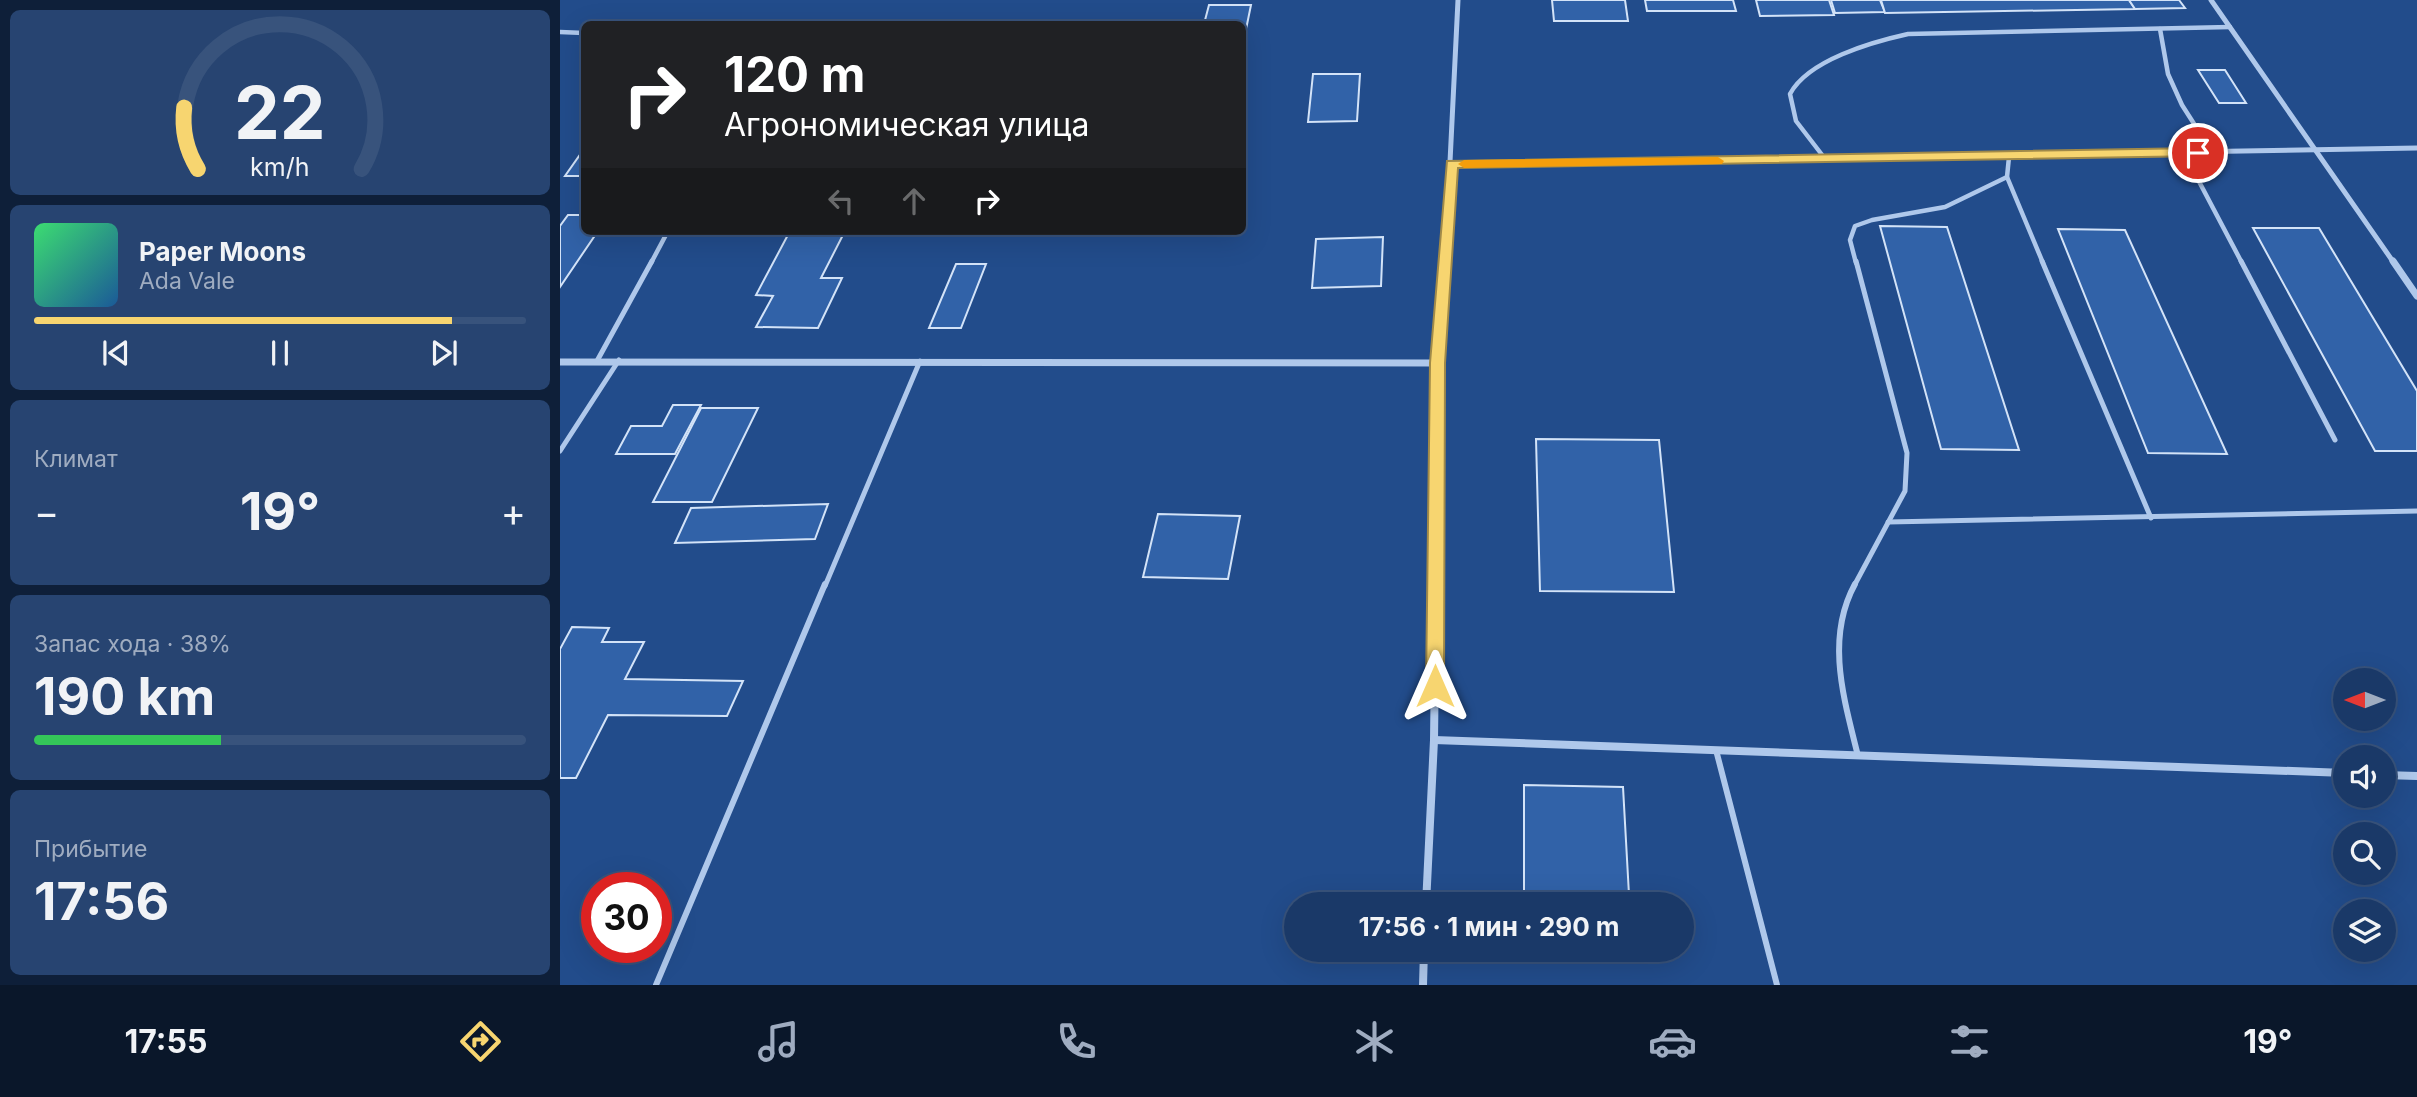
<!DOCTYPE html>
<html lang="ru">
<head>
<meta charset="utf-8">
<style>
  body { margin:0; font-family:Inter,sans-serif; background:#274471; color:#f1f3f6; height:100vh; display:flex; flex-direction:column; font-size:26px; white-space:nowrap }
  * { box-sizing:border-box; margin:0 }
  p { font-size:23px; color:#9facc0 }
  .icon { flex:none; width:38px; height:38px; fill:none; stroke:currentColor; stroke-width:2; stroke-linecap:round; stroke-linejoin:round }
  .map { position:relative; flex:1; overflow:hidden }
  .details { display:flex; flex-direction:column; gap:10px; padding:10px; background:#0e1f39; width:560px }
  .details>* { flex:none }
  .banner { position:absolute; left:21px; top:21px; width:665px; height:214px; border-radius:10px; box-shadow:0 7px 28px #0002,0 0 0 2px #38537c; background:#202124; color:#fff; overflow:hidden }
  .needle { width:46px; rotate:270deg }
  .controls { position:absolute; left:1773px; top:668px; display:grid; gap:14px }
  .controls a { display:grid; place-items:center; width:63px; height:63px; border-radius:50%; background:#1a3968; box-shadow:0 7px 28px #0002,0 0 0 2px #38537c; font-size:35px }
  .speed { position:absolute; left:21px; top:872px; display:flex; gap:14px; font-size:35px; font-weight:700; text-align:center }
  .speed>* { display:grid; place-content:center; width:91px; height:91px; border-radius:50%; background:#1a3968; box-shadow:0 7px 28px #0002,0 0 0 2px #38537c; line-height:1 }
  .speed .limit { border:10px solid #d22; background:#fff; color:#111 }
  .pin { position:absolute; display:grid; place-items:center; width:60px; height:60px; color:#fff; margin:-30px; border:4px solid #fff; border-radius:50%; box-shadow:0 2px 7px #0007 }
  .me { position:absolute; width:77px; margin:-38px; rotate:0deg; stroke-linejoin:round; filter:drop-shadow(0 0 5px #0008) }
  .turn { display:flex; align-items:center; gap:24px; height:147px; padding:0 28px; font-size:32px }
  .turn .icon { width:91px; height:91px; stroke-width:2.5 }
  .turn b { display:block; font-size:49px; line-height:60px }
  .lanes { display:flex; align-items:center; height:66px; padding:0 28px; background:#0003; justify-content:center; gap:35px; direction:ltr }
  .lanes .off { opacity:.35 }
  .big { font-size:52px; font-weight:700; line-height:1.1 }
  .details .tile { flex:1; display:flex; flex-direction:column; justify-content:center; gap:10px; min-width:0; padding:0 24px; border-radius:10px; background:#274471 }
  .details .dial { align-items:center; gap:0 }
  .dial svg { height:182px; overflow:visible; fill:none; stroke:#38537c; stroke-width:7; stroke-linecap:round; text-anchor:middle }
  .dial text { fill:#f1f3f6; stroke:none }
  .song { display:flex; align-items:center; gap:21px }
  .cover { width:84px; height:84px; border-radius:10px; background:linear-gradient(135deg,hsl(140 70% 55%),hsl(210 70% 35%)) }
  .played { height:7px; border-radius:4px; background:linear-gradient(90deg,#f7d570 85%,#38537c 85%) }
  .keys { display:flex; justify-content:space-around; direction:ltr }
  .heat { display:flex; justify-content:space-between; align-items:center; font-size:38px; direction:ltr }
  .charge { height:10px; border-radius:5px; background:linear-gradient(90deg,#34c759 38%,#38537c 0) }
  .trip { position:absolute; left:724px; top:892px; width:410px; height:70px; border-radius:35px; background:#1a3968; box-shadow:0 7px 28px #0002,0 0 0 2px #38537c; font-weight:700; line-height:70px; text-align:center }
  .menu { display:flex; height:112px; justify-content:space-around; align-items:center; background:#0a172a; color:#9facc0 }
  .menu .icon { width:49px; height:49px }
  .menu .on { color:#f7d570 }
  .menu b { font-size:32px; color:#f1f3f6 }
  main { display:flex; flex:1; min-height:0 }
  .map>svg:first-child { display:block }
  .building { fill:#3162a8; stroke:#d3e3f8; stroke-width:2 }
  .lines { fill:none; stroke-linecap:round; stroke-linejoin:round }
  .service-far2 { stroke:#afc8eb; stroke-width:4.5 }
  .service-far1 { stroke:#afc8eb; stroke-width:5 }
  .service { stroke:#afc8eb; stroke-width:6 }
  .minor-far2 { stroke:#afc8eb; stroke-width:5 }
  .minor-far1 { stroke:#afc8eb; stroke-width:7 }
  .minor { stroke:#afc8eb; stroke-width:8 }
  .route { fill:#f7d570; stroke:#a18a49; stroke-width:2 }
  .slow { fill:#f59e0b }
</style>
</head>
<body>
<main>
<section class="details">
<div class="tile dial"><svg viewBox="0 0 100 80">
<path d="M14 69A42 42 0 1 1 86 69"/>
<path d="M14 69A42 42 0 0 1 8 42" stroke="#f7d570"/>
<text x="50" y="56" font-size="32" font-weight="700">22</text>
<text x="50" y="72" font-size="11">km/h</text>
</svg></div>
<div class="tile">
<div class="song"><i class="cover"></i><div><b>Paper Moons</b><p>Ada Vale</p></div></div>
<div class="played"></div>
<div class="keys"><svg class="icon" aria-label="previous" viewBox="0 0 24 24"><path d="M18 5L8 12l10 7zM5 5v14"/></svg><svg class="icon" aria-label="pause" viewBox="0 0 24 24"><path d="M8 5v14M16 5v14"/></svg><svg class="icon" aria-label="next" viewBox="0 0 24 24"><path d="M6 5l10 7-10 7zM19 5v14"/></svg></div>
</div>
<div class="tile"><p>Климат</p>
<div class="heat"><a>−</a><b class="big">19°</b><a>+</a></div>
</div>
<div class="tile"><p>Запас хода · 38%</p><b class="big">190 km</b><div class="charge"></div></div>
<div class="tile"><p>Прибытие</p><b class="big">17:56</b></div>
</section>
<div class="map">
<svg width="1857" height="985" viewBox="0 0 1857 985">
  <rect width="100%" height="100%" fill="#224c8b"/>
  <g class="building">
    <path d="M992,0H1065L1068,21H994Z"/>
    <path d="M1085,0H1173L1176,11H1087Z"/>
    <path d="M1196,0H1269L1274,15L1200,16Z"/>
    <path d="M1271,0H1320L1325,12L1275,13Z"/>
    <path d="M1321,0H1569L1575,9L1325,13Z"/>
    <path d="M1569,0H1619L1625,8L1575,9Z"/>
    <path d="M649,5H691L682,49V24H644Z"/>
    <path d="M1638,70H1665L1686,103H1659Z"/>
    <path d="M753,74H800L797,121L748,122Z"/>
    <path d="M24,149V176H5Z"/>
    <path d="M8,215H24V231H38L0,287V226Z"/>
    <path d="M1320,226L1387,227L1459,450L1381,449Z"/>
    <path d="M1693,228H1759L1857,391V451H1815Z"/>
    <path d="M1498,229L1565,230L1667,454L1588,453Z"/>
    <path d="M230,231H285L261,278H282L258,328L196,327L213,296L196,295Z"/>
    <path d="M823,237L821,286L752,288L756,239Z"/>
    <path d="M396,264H426L401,328H369Z"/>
    <path d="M113,405H141L115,454H56L71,426H102Z"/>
    <path d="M141,408H198L152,502H93Z"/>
    <path d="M976,439L1099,440L1114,592L980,591Z"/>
    <path d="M268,504L255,539L115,543L131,508Z"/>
    <path d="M598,514L680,516L668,579L583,577Z"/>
    <path d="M12,627L49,628L42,642H84L65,679L183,681L167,716L48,715L16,778H0V649Z"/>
    <path d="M964,785L1063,787L1069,895L964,893Z"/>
  </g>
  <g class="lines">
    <g class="service-far2">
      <path d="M1600,29L1608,74L1622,105L1652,152"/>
      <path d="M0,32L24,33"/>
      <path d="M1624,153L1682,263"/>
      <path d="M1449,157L1447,177L1483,263"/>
      <path d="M1266,160L1236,121L1230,94C1248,60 1312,42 1348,34L1670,27"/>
      <path d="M91,263L108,231"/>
      <path d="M1296,263L1290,240L1295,226L1312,220L1385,207L1447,177"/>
    </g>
    <g class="service-far1">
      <path d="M1482,261L1591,518"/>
      <path d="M1681,261L1775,440"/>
      <path d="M37,361L92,261"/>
      <path d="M0,451L59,360"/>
      <path d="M1328,522L1857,511"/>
      <path d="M265,586L360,361"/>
      <path d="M1294,586L1345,491L1347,453L1296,261"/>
    </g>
    <g class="service">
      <path d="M1295,584C1265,639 1284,699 1298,756"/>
      <path d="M1156,750L1217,985"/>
      <path d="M96,985L265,584"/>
    </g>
    <g class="minor-far2">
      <path d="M1651,0L1834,263"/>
      <path d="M892,164L1857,148"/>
      <path d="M885,263L898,0"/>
    </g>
    <g class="minor-far1">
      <path d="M1833,261L1857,296"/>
      <path d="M0,362L878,363"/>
      <path d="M876,586L878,363L885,261"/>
    </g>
    <g class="minor">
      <path d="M874,740L1785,773"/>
      <path d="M1824,775L1857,776"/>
      <path d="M866,905L874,740L876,584"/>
      <path d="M863,985L864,950"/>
    </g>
  </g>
  <path class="route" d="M1638,148L1644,153L1643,156L898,168L885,363L884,686L881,692L875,694L868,692L866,686L870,363L887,161Z"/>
  <path class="slow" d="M1158,157L1164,161L1162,164L904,168L898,164L904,160Z"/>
</svg>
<div class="controls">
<a><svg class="needle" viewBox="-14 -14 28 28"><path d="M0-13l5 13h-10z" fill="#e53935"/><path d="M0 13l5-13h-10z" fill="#9facc0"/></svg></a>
<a><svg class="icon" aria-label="sound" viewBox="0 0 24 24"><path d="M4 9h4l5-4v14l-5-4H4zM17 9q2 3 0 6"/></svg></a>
<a><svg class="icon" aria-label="search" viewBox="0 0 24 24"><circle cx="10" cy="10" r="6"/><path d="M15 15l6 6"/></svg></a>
<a><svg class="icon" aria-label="layers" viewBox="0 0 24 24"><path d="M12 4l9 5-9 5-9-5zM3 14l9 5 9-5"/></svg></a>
</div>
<div class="speed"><div class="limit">30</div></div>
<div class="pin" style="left:1638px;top:153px;background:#d93025"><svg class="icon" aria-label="arrive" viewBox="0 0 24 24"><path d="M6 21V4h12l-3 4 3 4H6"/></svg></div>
<svg class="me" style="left:875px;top:686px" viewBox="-20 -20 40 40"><path d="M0-17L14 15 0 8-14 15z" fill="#f7d570" stroke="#fff" stroke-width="4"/></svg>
<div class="trip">17:56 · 1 мин · 290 m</div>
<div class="banner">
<div class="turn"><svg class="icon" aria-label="right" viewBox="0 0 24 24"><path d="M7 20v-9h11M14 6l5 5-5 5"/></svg><div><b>120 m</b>Агрономическая улица</div></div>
<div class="lanes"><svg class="icon off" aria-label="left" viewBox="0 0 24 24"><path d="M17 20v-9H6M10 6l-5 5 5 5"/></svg><svg class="icon off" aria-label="ahead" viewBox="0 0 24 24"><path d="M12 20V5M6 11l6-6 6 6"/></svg><svg class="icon" aria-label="right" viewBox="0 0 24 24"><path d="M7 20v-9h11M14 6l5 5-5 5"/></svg></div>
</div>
</div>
</main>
<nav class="menu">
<b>17:55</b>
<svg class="icon on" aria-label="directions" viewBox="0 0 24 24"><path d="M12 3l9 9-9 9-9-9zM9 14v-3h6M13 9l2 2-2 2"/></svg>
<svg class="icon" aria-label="music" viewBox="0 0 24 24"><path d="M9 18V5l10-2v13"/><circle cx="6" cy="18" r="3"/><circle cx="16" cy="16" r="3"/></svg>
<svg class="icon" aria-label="phone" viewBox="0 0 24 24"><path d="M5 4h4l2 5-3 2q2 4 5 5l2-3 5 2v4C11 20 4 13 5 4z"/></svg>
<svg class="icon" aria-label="climate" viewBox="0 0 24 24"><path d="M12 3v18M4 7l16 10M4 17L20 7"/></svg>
<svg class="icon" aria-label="car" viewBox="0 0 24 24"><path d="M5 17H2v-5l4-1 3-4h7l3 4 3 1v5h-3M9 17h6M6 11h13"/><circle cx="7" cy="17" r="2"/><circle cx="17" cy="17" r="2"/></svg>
<svg class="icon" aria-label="filters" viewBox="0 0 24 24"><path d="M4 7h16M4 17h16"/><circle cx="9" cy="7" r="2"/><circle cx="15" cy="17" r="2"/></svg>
<b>19°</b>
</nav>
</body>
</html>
